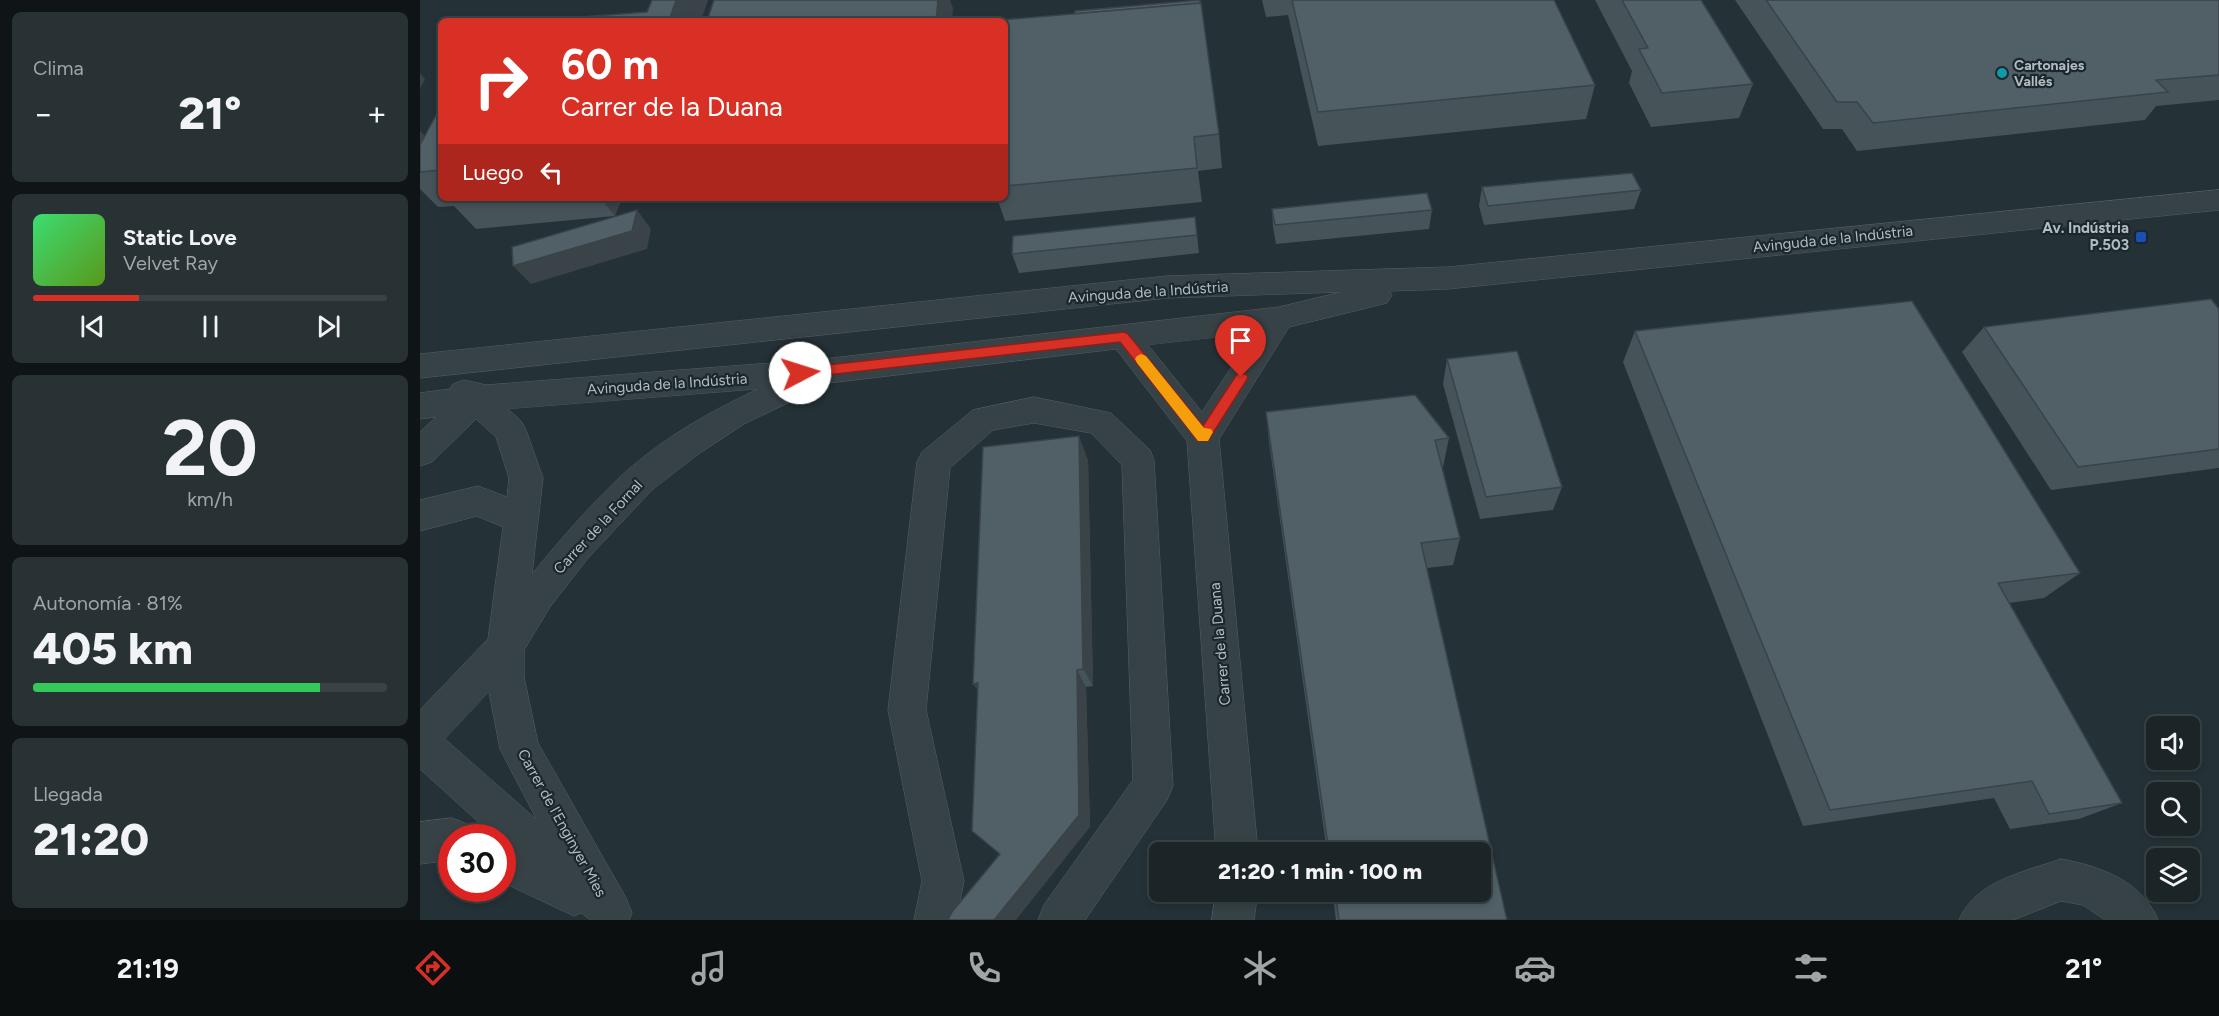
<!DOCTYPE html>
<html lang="es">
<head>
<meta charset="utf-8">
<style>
  body { margin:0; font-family:Figtree,sans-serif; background:#283134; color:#f1f3f6; height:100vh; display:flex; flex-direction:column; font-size:22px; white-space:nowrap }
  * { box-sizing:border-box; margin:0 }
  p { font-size:20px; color:#a0a5a8 }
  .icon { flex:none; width:33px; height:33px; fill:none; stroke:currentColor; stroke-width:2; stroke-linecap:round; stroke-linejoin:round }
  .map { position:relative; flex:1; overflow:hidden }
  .panel { display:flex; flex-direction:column; gap:12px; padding:12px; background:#0f1416; width:420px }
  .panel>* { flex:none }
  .top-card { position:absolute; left:18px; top:18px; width:570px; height:183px; border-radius:9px; box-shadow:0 3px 9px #0003,0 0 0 2px #394245; background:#d93025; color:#fff; overflow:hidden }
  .buttons { position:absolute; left:1726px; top:716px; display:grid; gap:12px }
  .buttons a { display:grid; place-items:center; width:54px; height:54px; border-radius:9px; background:#1b2528; box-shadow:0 3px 9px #0003,0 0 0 2px #394245; font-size:30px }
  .speed { position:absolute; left:18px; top:824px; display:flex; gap:12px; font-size:30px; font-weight:700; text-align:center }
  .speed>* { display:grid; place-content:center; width:78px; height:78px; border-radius:50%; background:#1b2528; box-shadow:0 3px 9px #0003,0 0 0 2px #394245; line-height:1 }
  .speed .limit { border:9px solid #d22; background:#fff; color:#111 }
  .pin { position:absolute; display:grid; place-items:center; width:51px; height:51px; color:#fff; margin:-62px -26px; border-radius:50% 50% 50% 0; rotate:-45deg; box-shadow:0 0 6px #0007 }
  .pin .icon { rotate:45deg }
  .me { position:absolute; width:66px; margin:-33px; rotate:85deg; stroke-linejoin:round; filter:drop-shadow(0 0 4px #0008) }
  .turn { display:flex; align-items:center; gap:21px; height:126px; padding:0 24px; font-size:27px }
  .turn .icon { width:78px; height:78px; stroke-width:2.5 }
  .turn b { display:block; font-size:42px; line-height:51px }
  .then { display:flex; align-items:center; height:57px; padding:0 24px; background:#0003; gap:12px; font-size:22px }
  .big { font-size:45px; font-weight:800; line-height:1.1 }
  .panel .tile { flex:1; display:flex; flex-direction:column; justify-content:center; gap:9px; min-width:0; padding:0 21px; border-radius:9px; background:#283134 }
  .panel .dial { align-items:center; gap:0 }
  .dial b { font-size:78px; line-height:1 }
  .song { display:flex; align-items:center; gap:18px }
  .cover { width:72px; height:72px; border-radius:9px; background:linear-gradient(135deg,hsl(140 70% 55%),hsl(90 70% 35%)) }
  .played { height:6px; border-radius:3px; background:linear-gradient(90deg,#d93025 30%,#394245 30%) }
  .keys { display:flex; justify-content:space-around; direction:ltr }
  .heat { display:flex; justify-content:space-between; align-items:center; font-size:33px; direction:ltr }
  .charge { height:9px; border-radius:4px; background:linear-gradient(90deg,#34c759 81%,#394245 0) }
  .trip { position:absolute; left:729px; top:842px; width:342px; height:60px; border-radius:9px; background:#1b2528; box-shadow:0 3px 9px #0003,0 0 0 2px #394245; font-weight:800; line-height:60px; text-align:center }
  .menu { display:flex; height:96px; justify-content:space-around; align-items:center; background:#0b0f10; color:#a0a5a8 }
  .menu .icon { width:42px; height:42px }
  .menu .active { color:#d93025 }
  .menu b { font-size:27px; color:#f1f3f6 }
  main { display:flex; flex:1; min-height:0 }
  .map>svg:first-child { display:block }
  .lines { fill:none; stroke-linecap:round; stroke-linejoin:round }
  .minor-casing { stroke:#556065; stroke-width:1 }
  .minor { fill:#374247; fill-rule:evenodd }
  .wall { fill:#465359 }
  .shaded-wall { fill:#394348 }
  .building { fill:#516067; stroke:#394348; stroke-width:1.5 }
  .route { fill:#d93025; stroke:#8d1f18; stroke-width:1.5 }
  .slow { fill:#f59e0b }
  .culture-dot { fill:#0f9aa8; stroke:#1c272c; stroke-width:2 }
  .transit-dot { fill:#1a4fb4; stroke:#1c272c; stroke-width:2 }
  .labels { text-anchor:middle; stroke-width:4.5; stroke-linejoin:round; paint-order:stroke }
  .far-poi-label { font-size:14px; font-weight:bold; fill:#b2bdc3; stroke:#1c272c; text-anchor:start }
  .poi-label { font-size:15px; font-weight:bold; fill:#b2bdc3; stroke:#1c272c; text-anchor:end }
  .street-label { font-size:15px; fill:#b2bdc3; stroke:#1c272c }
</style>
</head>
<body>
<main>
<section class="panel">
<div class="tile"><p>Clima</p>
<div class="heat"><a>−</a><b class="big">21°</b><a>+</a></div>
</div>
<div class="tile">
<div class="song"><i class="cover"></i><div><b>Static Love</b><p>Velvet Ray</p></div></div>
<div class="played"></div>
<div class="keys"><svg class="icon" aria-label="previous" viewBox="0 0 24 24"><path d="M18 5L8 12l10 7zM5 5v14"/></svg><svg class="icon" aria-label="pause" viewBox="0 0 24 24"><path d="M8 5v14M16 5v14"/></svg><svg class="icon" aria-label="next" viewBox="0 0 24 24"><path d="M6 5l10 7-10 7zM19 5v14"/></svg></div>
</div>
<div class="tile dial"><b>20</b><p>km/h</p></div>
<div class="tile"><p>Autonomía · 81%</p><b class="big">405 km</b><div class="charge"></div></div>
<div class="tile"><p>Llegada</p><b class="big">21:20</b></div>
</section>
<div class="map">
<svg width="1799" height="920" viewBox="0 0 1799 920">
  <rect width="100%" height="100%" fill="#243136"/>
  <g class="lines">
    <defs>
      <g id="minor">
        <path d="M1799,190V210L1028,289L969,291L972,295L967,303L869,327L799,439L838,852H796L767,441L696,349L400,384L397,389L324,424L277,455L233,489L168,558L130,607L104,650V677L118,743L206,898L212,913L209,920H171L161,913L154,916L82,882V837H75L0,769V710L68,639L83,527L57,516L0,531V500L58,486L87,497L89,478L76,437L56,419L12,462L0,466V432L16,417L0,419V393L30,389L33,384L44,380L66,385L403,359L859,307L921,292L747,298L0,378V354L747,276L1028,267ZM834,333L782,412L728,345ZM338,389C293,410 248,435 209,469C174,500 142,538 112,574L123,478L106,430L101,421L88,409ZM69,692L80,749L117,820L25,739Z"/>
        <path d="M614,397L691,413L730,450L734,460L753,786L747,800L665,920H618L624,905L713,780L702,465L671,433L614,423L573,430L530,468L506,710L544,881L536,920H494L502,881L468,710L497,462L502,452L553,410Z"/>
        <path d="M32,818L47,824L52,837H32V860L0,864V822Z"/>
        <path d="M1641,859C1680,866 1722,881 1738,920H1685L1663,905L1641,901L1593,920H1539C1555,881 1604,872 1641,859Z"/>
        <path d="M796,891H838L834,920H792Z"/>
      </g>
    </defs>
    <use href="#minor" class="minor-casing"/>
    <use href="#minor" class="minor"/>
  </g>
  <g class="wall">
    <path d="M842,0H1134L1175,85L1166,119L898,146L868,15L846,17Z"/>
    <path d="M1175,0H1281L1333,84L1319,118L1231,127L1209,83L1212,71Z"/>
    <path d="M1315,0H1799V100L1736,106L1725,120L1437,151L1422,129H1403Z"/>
    <path d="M585,21L799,134L802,168L778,171L782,202L585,221L577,198H585Z"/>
    <path d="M21,106V198H219V199L201,200L195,216L56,229L34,206L18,207L0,189V131L5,136Z"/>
    <path d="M1062,187L1221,190L1214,209L1064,225L1059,206Z"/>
    <path d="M852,209L1012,210L1009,229L856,244L853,227Z"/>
    <path d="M775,217L779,253L599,273L592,254Z"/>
    <path d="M1799,309V468L1631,490L1542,352L1564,327Z"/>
    <path d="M1215,331L1660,573L1624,598L1589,603L1702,803L1659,819L1590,829L1574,798L1383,826L1203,362Z"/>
    <path d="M1027,359L1142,487L1133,510L1060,519L1023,384Z"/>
    <path d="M846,412L1029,438L1023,467L1022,468L1040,538L1033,565L1007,568L1087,920H916L912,891H1060V852H907L849,442Z"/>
    <path d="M668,460L673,686L666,687L670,827L580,854L558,690L553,684Z"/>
  </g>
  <g class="shaded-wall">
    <path d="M256,0H288L281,21H249Z"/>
    <path d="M518,0H530L533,8L532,21H516Z"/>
    <path d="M0,73L5,79L0,89Z"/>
    <path d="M0,131L13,145L0,169Z"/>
    <path d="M180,198H199L201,200L195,216Z"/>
    <path d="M217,210L231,229L227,249L111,284L93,266Z"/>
    <path d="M659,436L668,460L673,686L663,669Z"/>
    <path d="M657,670L666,687L670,827L596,920H574Z"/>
    <path d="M558,683L567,701L553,684Z"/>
  </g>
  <g class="building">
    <path d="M232,0H256L249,21H107L227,12Z"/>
    <path d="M294,0H518L516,21H287Z"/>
    <path d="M780,0V3L655,14V11Z"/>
    <path d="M872,0H1134L1175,85L898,112Z"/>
    <path d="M1202,0H1281L1333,84L1242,93L1219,49L1228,48Z"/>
    <path d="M1346,0H1799V75L1736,80L1748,92L1453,123L1437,102H1417Z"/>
    <path d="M781,3L799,134L774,137L777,168L585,186V21H568Z"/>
    <path d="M21,106V170L0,172V145Z"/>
    <path d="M1212,173L1221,190L1068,206L1062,187Z"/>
    <path d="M1007,193L1012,210L855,225L852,209Z"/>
    <path d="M217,210L212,231L93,266L92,247Z"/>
    <path d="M775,217L777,235L592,254L593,236Z"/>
    <path d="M1791,299L1799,309V449L1658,467L1564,327Z"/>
    <path d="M1492,301L1660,573L1578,583L1702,803L1629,814L1612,781L1410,810L1215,331Z"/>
    <path d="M1097,351L1142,487L1066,497L1027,359Z"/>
    <path d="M995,395L1029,438L1015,440L1040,538L1001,543L1087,920H919L915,891H1060V852H909L846,412Z"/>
    <path d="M659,436L663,669L657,670L659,815L574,920H528L532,912L580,854L552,831L558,683L553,684L563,447Z"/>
  </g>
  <path class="route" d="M704,332L708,334L783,426L817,374H826L828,377L826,381L788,441H778L700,342L380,378L374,373L380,368Z"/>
  <path class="slow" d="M721,354L726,356L784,428L791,429L793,432L788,441H778L717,363L715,359L717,356Z"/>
  <circle class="culture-dot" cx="1582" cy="73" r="6"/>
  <rect class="transit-dot" x="1715" y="231" width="12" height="12" rx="3"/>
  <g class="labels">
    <g class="far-poi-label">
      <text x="1594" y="70">Cartonajes<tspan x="1594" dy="16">Vallés</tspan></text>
    </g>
    <g class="poi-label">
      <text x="1709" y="233">Av. Indústria<tspan x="1709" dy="17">P.503</tspan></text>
    </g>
    <g class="street-label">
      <text transform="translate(1413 239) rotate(-6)" y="5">Avinguda de la Indústria</text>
      <text transform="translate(728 292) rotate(-4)" y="5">Avinguda de la Indústria</text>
      <text transform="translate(247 384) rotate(-4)" y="5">Avinguda de la Indústria</text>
      <text transform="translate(178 527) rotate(-47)" y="5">Carrer de la Fornal</text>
      <text transform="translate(800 644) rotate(-95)" y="5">Carrer de la Duana</text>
      <text transform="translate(142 823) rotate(61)" y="5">Carrer de l'Enginyer Mies</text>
    </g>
  </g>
</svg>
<div class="buttons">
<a><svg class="icon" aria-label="sound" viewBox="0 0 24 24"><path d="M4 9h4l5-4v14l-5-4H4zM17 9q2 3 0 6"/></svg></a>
<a><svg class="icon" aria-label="search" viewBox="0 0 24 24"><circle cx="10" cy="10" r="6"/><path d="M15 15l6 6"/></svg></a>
<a><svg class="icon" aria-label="layers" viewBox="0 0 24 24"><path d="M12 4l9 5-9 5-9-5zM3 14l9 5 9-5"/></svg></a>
</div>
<div class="speed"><div class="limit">30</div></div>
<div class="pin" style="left:821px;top:377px;background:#d93025"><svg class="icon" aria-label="arrive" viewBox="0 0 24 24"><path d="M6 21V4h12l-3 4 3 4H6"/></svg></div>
<svg class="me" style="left:380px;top:373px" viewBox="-20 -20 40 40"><circle r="19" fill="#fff"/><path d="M0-13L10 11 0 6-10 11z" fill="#d93025"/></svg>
<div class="trip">21:20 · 1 min · 100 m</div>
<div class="top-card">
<div class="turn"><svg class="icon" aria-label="right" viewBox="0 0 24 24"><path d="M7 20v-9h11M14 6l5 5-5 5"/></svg><div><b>60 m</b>Carrer de la Duana</div></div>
<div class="then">Luego<svg class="icon" aria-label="left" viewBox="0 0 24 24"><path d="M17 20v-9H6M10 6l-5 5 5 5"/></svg></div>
</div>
</div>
</main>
<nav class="menu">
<b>21:19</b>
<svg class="icon active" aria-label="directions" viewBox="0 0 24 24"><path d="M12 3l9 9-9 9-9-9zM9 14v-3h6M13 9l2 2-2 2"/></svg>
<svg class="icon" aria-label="music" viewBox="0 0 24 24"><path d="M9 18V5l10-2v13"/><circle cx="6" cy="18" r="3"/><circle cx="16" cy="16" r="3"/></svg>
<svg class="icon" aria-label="phone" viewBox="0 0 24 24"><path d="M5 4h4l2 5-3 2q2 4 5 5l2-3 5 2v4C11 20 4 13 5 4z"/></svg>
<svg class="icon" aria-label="climate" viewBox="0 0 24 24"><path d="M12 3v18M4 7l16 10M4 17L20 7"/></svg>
<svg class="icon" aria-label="car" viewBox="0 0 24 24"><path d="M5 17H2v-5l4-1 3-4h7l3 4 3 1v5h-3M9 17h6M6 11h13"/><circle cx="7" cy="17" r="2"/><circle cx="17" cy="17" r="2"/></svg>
<svg class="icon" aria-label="filters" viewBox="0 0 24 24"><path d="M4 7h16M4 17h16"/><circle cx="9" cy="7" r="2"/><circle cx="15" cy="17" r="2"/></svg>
<b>21°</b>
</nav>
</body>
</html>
